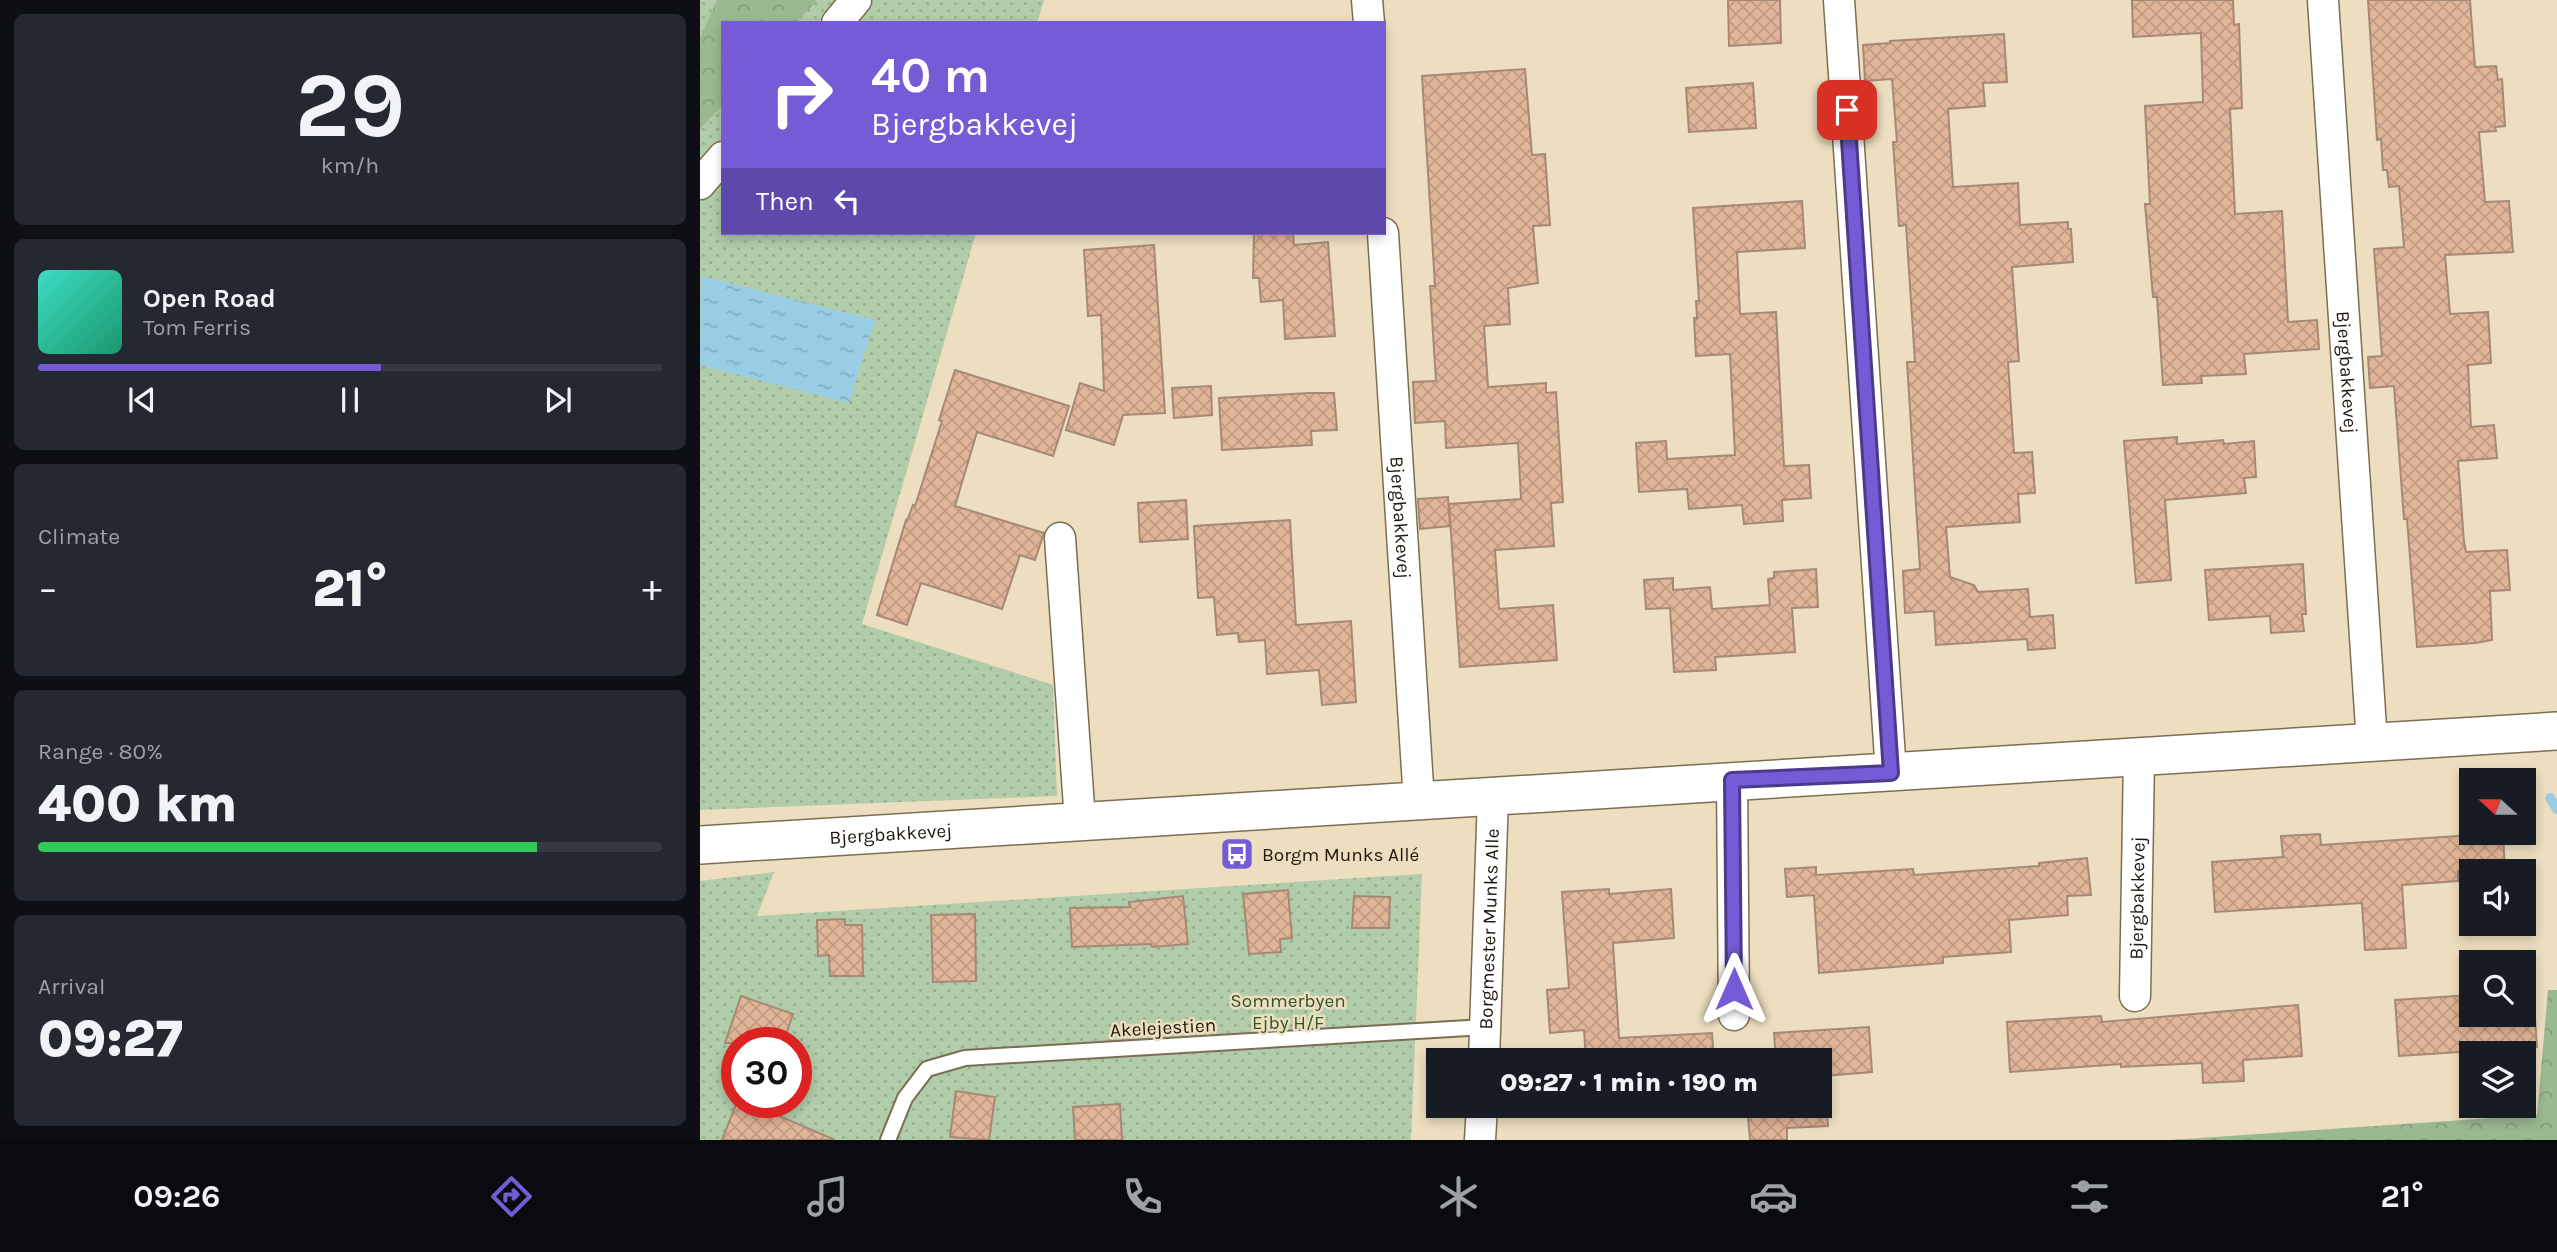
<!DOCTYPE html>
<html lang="en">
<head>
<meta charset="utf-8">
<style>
  body { margin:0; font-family:Karla,sans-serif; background:#242831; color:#f1f3f6; height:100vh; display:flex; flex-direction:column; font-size:26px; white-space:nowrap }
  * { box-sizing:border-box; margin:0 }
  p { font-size:23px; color:#9ea1a6 }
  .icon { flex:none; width:38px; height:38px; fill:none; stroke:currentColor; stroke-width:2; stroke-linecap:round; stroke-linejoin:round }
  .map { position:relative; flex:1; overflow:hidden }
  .sheet { display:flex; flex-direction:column; gap:14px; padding:14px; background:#0d0f14; width:700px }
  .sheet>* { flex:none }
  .top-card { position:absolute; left:21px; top:21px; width:665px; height:214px; border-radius:0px; box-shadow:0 4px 10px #0003; background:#755bd6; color:#fff; overflow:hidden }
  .needle { width:46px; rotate:291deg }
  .tools { position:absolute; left:1759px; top:768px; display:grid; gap:14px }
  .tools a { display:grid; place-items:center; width:77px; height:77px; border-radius:0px; background:#171b24; box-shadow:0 4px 10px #0003; font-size:35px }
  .speed { position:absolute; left:21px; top:1027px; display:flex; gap:14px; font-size:35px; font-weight:700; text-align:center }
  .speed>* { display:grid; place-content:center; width:91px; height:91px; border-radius:50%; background:#171b24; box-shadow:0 4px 10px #0003; line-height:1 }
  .speed .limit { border:10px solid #d22; background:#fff; color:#111 }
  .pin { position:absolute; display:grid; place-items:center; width:60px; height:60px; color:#fff; margin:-30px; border-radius:14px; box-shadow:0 4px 10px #0006 }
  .me { position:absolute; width:77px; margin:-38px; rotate:0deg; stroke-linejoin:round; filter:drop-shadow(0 0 5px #0008) }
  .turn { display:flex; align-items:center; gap:24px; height:147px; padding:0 35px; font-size:32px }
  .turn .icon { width:91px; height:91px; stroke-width:2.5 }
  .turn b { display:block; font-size:49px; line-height:60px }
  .then { display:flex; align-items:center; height:66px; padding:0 35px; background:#0003; gap:14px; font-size:26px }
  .big { font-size:52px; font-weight:800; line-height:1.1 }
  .sheet .widget { flex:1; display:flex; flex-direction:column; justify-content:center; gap:10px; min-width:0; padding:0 24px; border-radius:10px; background:#242831 }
  .sheet .dial { align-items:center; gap:0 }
  .dial b { font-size:91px; line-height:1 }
  .song { display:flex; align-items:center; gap:21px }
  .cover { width:84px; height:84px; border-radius:10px; background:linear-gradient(135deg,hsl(170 70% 55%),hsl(160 70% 35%)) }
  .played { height:7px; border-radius:4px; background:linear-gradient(90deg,#755bd6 55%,#363941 55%) }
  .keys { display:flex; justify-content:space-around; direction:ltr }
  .heat { display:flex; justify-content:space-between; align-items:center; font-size:38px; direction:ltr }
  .charge { height:10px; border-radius:5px; background:linear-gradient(90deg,#34c759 80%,#363941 0) }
  .trip { position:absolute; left:726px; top:1048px; width:406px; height:70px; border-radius:0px; background:#171b24; box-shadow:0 4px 10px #0003; font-weight:800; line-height:70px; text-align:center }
  .tabs { display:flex; height:112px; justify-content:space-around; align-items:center; background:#090b0e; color:#9ea1a6 }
  .tabs .icon { width:49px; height:49px }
  .tabs .selected { color:#755bd6 }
  .tabs b { font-size:32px; color:#f1f3f6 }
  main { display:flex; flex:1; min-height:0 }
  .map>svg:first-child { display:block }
  .green { fill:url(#green-dots); fill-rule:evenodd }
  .forest { fill:url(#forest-crowns) }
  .water { fill:url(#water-ripples) }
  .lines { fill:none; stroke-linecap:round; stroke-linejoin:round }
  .stream { stroke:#98cde5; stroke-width:10 }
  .building { fill:url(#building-cross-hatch); stroke:#a58976; stroke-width:2 }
  .service-casing { stroke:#7c6e52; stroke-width:18 }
  .minor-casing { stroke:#7c6e52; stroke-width:33 }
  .tertiary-casing { stroke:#7c6e52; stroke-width:40 }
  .service { stroke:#fff; stroke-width:14 }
  .minor { stroke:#fff; stroke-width:30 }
  .tertiary { stroke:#fff; stroke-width:37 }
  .route-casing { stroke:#4c3b8b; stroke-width:18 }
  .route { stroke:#755bd6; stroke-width:12 }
  .labels { text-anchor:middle; stroke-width:5; stroke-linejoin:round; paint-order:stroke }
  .street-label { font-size:19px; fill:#1d170c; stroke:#eddebf }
  .poi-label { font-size:19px; fill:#1d170c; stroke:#eddebf; text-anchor:start }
  .park-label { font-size:19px; fill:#2f5721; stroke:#eddebf }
</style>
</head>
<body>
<main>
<section class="sheet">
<div class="widget dial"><b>29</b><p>km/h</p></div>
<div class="widget">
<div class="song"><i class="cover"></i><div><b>Open Road</b><p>Tom Ferris</p></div></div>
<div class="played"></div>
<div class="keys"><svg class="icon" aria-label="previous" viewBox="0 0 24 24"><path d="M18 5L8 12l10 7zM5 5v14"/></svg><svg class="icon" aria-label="pause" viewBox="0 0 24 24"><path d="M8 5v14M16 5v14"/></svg><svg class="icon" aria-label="next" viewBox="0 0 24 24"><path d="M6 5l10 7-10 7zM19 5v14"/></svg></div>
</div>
<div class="widget"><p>Climate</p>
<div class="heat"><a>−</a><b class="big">21°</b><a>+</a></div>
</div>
<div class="widget"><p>Range · 80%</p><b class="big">400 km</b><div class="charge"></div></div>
<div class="widget"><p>Arrival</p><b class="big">09:27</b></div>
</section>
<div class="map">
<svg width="1857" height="1140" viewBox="0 0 1857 1140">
  <defs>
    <pattern id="green-dots" width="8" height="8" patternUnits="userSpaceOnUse" patternTransform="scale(1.75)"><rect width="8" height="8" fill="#b1cca9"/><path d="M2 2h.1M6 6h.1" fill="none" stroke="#98ae90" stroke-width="1.8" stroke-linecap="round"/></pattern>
    <pattern id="forest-crowns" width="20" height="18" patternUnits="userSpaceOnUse" patternTransform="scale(1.75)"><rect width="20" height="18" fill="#9ab991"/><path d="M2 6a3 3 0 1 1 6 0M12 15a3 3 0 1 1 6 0" fill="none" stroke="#849e7c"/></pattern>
    <pattern id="water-ripples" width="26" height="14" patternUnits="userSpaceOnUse" patternTransform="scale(1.75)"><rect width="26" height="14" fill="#98cde5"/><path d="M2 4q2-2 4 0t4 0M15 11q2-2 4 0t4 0" fill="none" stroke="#83afc3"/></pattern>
    <pattern id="building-cross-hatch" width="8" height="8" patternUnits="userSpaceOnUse" patternTransform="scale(1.75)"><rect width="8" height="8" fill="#e1b597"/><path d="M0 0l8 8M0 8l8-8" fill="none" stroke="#c19b81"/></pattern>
  </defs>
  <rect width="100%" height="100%" fill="#eddebf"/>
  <g class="green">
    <path d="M0,0H344L337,23H23V233H276L162,624L353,685L357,796L0,810Z"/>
    <path d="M74,872L57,916L722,874L711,1140H0V881ZM37,1043H96V1102H37Z"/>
  </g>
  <g class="forest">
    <path d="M17,0H117L96,23H23V104L0,129V38Z"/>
    <path d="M1848,990H1857V1140H1470L1837,1115Z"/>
  </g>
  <path class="water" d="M1,276L175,320L149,403L0,365Z"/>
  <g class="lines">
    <path class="stream" d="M1850,798L1857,809"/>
  </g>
  <g class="building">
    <path d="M1028,0H1080L1081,43L1029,46Z"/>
    <path d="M1432,0H1533L1534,25L1539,24L1542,108L1530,109L1535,214L1582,211L1588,322L1617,320L1619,349L1544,354L1546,374L1501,376L1502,383L1463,385L1457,297H1453L1445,204H1450L1445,106L1503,102L1501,33L1433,37Z"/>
    <path d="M1668,0H1770L1775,67L1796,66L1798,80L1802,79L1805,126L1795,127L1796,131L1779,132L1785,202L1809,201L1813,252L1745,255L1750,314L1788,312L1791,363L1768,365L1771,427L1794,425L1797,458L1758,461L1764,542L1766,552L1807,550L1810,590L1790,591L1792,640L1776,643L1717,647L1707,519H1704L1694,386L1670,388L1668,357L1682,356L1674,249L1704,247L1699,186L1689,187L1687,170H1683L1681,139L1677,140Z"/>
    <path d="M1304,34L1307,82L1283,83L1285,106L1248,109L1253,187L1318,183L1320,225L1368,222V229H1371L1373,262L1312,267L1319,361L1308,362L1314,453L1332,452L1335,493L1318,494L1320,522L1246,527L1250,577L1274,585L1278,592L1328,589L1330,617L1353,615L1355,648L1328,650L1327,639L1236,645L1234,611L1205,613L1203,571L1220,569L1207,362H1215L1206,225L1199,226L1193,142H1197L1192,79L1165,81L1163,45L1190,43V41Z"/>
    <path d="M825,69L832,155L845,154L850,225L833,226L838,283L808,288L810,324L784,326L788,387L846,383V393L856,392L863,502L851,503L854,546L795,550L799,609L853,605L857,660L760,667L749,504L821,499L818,443L746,448L745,421L715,423L713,382L736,381L730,286H735L722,76Z"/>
    <path d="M1053,83L1056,128L989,132L986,88Z"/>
    <path d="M1102,201L1105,248L1037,252L1040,314L1076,312L1084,466L1109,465L1111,498L1082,500L1083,521L1044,524L1042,505L989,509L987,489L939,492L936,443L966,441L967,459L1035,455L1030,354L996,356L994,318H997L996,301H999L993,208Z"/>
    <path d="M554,233H593L594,245L628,242L635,336L585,339L583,300L561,302L559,278H553Z"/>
    <path d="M454,245L465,413L423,415L414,445L366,430L380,383L404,391L401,315L388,316L384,250Z"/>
    <path d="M255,370L369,406L353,456L277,432L255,506L344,533L335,560L320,555L302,609L221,583L207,625L177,615L206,520L207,521L213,505L215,506L242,421L239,420Z"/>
    <path d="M511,386L512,415L474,418L472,388Z"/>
    <path d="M609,393H634L637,430L611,431L612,445L522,450L519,398Z"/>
    <path d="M1477,437V444L1523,440L1524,444L1554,441L1556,477L1544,478L1546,493L1465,500L1471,580L1436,583L1424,441Z"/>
    <path d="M748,497L750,526L720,529L718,499Z"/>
    <path d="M486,500L488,539L440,542L438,503Z"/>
    <path d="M590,520L596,625L651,621L656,702L622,705L619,670L567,674L565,640L539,642L538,633L517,635L514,597L498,598L494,526Z"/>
    <path d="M1603,564L1606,614H1602L1604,631L1571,633L1570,616L1509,620L1505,570Z"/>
    <path d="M1116,569L1118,607L1092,608L1095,652L1015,657L1016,670L974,672L970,608L946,609L944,580L973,578V590L1010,587L1012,609L1070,605L1068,579L1074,578V572Z"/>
    <path d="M1803,833L1805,869L1758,871V881L1702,885L1706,948L1665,950L1662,903L1515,912L1512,862L1583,857L1581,836L1620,834L1621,845Z"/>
    <path d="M1387,858L1391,895L1367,896L1368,915L1309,920L1311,952L1243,957V963L1119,973L1114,895L1087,897L1085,869L1116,867V875L1213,869L1214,875L1339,866V863Z"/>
    <path d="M909,889V894L971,889L974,938L913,943L919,1038L1012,1033L1014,1060H886L884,1030L850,1033L847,990L869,988L862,892Z"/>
    <path d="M588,890L592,938L580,939L581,952L549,954L543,894Z"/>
    <path d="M483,896L488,944L452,947L451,944L372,947L370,908L430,907L429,902Z"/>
    <path d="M654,896L690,897L689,928H652Z"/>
    <path d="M275,914L276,981L233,982L231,915Z"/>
    <path d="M145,919V925H162L163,976H130L129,955L118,956L117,920Z"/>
    <path d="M1833,991L1837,1047L1699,1056L1695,1000L1771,995V1015H1824V992Z"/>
    <path d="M41,996L93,1014L83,1043H25Z"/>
    <path d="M1598,1005L1602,1056L1543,1060L1544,1081L1503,1083L1502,1063L1421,1067V1064L1310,1072L1307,1022L1401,1016L1402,1022Z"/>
    <path d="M1169,1027L1172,1072L1124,1076L1128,1126L1087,1128V1140H1050L1047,1106H1120V1060H1076L1074,1033Z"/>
    <path d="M256,1091L295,1097L289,1140L250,1137Z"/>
    <path d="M37,1102H47L135,1140H22Z"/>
    <path d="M420,1104L422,1140H375L373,1107Z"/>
    <path d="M889,1106H960L889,1110Z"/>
  </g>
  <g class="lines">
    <defs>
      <path id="service" d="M188,1140L205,1098L227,1069L265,1058L785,1027"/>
      <g id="minor">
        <path d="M667,0L669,23"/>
        <path d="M1139,0L1191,773"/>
        <path id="s1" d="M1623,0L1672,743"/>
        <path d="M137,23L156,0"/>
        <path d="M0,184L23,157"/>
        <path id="s2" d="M683,233L719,802"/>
        <path d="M360,538L380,821"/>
        <path d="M1032,780L1034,1015"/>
        <path id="s3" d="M1435,996L1439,757"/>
        <path id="s4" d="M784,1060L793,796"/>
        <path d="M780,1140L782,1106"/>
      </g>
      <g id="tertiary">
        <path id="s5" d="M0,845L1857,731"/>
      </g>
    </defs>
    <use href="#service" class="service-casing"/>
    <use href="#minor" class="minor-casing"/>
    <use href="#tertiary" class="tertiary-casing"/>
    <use href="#service" class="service"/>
    <use href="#minor" class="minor"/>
    <use href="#tertiary" class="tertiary"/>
  </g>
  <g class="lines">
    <defs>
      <path id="route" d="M1034,989L1032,780L1191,773L1147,110"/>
    </defs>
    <use href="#route" class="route-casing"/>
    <use href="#route" class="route"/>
  </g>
  <defs>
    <symbol id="bus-square" viewBox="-11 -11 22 22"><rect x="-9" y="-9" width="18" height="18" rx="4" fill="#755bd6" stroke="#eddebf"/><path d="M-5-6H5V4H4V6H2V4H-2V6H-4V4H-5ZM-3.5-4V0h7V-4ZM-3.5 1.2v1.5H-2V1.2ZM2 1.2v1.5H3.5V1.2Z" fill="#fff"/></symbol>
  </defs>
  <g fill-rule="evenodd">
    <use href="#bus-square" x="518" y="835" width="38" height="38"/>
  </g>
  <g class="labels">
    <g class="street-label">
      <text dy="7" stroke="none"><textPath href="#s1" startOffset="373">Bjergbakkevej</textPath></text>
      <text dy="7" stroke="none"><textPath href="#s2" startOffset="285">Bjergbakkevej</textPath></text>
      <text dy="7" stroke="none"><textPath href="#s5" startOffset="191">Bjergbakkevej</textPath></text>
      <text dy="7" stroke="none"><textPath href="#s3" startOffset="98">Bjergbakkevej</textPath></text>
      <text dy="7" stroke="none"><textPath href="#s4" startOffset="131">Borgmester Munks Alle</textPath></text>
      <text transform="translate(463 1027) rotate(-3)" y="7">Akelejestien</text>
    </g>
    <g class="poi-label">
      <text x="562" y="861">Borgm Munks Allé</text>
    </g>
    <g class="park-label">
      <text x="588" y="1007">Sommerbyen<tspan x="588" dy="22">Ejby H/F</tspan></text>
    </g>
  </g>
</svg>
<div class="tools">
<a><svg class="needle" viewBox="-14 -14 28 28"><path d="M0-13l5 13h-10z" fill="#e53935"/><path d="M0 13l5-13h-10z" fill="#9ea1a6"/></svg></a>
<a><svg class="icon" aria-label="sound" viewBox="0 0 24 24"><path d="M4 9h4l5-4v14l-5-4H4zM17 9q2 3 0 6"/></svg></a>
<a><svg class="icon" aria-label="search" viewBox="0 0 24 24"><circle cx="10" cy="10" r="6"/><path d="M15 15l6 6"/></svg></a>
<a><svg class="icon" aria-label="layers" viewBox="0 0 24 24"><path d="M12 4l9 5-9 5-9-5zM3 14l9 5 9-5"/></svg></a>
</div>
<div class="speed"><div class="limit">30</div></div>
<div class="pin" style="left:1147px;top:110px;background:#d93025"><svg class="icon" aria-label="arrive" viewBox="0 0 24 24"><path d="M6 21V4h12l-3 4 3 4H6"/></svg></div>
<svg class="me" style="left:1034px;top:989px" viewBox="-20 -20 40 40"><path d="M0-17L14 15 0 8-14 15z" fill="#755bd6" stroke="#fff" stroke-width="4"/></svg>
<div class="trip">09:27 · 1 min · 190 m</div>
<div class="top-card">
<div class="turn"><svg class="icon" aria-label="right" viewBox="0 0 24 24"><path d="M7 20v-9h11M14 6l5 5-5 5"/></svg><div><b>40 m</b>Bjergbakkevej</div></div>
<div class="then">Then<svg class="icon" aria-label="left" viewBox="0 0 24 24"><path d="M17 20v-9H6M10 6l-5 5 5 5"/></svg></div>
</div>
</div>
</main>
<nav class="tabs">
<b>09:26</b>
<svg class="icon selected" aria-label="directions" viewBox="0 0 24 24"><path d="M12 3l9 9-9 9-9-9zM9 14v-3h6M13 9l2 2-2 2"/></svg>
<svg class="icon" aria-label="music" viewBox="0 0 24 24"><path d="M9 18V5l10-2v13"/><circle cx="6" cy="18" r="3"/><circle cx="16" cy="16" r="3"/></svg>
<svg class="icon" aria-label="phone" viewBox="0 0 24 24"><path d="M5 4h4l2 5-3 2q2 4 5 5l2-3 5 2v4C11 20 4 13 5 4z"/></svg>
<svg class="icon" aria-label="climate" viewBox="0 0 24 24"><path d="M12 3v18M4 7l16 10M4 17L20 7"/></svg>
<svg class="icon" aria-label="car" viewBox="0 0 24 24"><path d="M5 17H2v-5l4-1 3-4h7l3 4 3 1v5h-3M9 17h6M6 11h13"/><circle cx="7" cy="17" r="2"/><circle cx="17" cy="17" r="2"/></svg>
<svg class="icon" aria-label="filters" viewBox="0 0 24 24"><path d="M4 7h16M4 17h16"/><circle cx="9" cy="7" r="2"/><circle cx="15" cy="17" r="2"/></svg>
<b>21°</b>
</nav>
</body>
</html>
